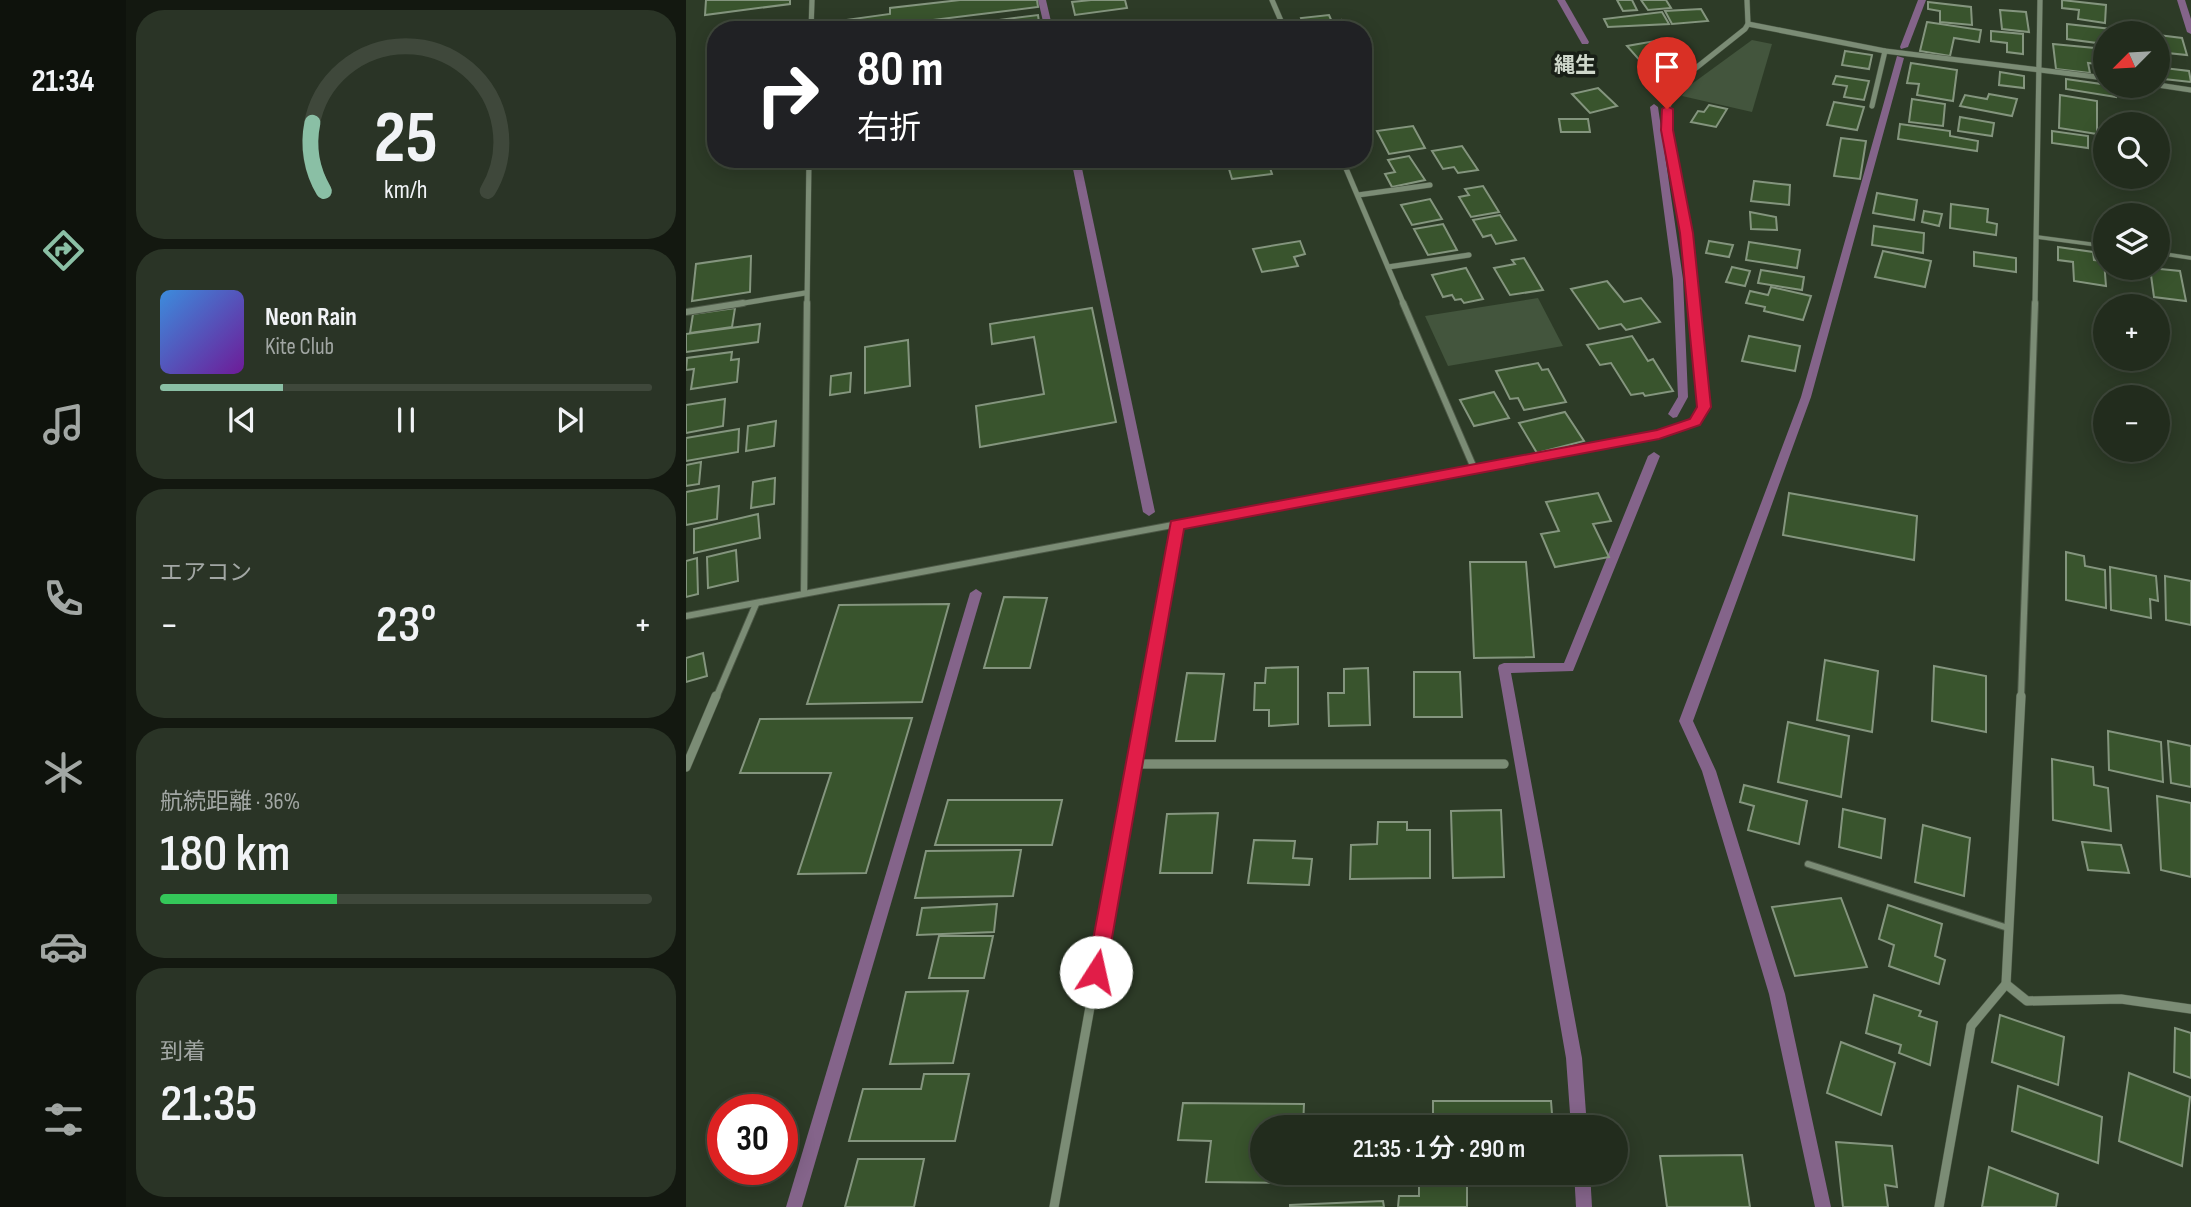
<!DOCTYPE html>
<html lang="ja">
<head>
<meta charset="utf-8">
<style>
  body { margin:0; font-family:"Sofia Sans Condensed","Noto Sans JP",sans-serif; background:#2a3426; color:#f1f3f6; height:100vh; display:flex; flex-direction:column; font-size:26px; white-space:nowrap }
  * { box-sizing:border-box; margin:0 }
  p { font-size:23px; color:#a2a7a4 }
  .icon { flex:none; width:38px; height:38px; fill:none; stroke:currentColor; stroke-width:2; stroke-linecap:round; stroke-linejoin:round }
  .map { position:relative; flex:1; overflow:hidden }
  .sheet { display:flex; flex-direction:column; gap:10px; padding:10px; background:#131810; width:560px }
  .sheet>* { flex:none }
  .guide { position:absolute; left:21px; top:21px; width:665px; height:147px; border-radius:28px; box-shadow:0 4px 18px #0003,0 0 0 2px #3f483b; background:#202124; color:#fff; overflow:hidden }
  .needle { width:46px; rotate:246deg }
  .buttons { position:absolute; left:1407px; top:21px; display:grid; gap:14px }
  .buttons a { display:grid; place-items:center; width:77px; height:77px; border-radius:50%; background:#222c1d; box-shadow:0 4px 18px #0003,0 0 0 2px #3f483b; font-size:35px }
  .speed { position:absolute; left:21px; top:1094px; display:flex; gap:14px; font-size:35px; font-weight:700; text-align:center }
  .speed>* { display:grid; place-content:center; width:91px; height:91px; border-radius:50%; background:#222c1d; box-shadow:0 4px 18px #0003,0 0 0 2px #3f483b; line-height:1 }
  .speed .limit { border:10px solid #d22; background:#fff; color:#111 }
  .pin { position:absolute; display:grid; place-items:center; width:60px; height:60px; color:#fff; margin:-72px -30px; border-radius:50% 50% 50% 0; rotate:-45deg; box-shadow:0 0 7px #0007 }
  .pin .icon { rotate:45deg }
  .me { position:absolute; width:77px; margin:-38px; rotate:10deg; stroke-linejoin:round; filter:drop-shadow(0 0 5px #0008) }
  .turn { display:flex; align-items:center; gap:24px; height:147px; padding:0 35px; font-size:32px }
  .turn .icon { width:91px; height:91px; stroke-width:2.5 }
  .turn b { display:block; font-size:49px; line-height:60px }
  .big { font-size:52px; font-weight:600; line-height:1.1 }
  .sheet .card { flex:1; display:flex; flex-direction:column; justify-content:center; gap:10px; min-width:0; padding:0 24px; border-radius:28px; background:#2a3426 }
  .sheet .dial { align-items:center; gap:0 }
  .dial svg { height:182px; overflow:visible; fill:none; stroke:#3f483b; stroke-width:7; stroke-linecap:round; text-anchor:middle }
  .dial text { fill:#f1f3f6; stroke:none }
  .song { display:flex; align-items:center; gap:21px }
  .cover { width:84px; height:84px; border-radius:10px; background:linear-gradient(135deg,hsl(210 70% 55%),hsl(280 70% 35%)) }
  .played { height:7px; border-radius:4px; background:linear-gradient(90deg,#8abfa5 25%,#3f483b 25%) }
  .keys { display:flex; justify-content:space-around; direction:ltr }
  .heat { display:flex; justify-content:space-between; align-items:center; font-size:38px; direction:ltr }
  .charge { height:10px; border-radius:5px; background:linear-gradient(90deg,#34c759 36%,#3f483b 0) }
  .trip { position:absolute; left:564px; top:1115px; width:378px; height:70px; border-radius:35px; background:#222c1d; box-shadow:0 4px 18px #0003,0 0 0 2px #3f483b; font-weight:600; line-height:70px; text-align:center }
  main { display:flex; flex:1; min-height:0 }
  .tabs { display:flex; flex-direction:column; width:126px; justify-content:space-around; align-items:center; background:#0e120c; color:#a2a7a4 }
  .tabs .icon { width:49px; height:49px }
  .tabs .on { color:#8abfa5 }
  .tabs b { font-size:32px; color:#f1f3f6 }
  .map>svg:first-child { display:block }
  .green { fill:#43553d }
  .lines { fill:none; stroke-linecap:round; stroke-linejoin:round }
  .stream { fill:#84648a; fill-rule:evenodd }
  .building { fill:#39542d; stroke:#84957e; stroke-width:2 }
  .service-far1-casing { stroke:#4d5947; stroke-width:4.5 }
  .service-casing { stroke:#4d5947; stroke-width:8 }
  .minor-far2-casing { stroke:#4d5947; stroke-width:6 }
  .minor-far1-casing { stroke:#4d5947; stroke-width:8 }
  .minor-casing { stroke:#4d5947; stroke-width:10 }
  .service-far1 { stroke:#7b8c75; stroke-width:3.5 }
  .service { stroke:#7b8c75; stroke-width:6 }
  .minor-far2 { stroke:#7b8c75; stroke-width:5 }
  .minor-far1 { stroke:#7b8c75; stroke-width:6 }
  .minor { stroke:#7b8c75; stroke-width:9 }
  .route { fill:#e11d48; stroke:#92132f; stroke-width:2 }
  .labels { text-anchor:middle; stroke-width:7; stroke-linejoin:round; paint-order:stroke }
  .far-quarter-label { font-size:21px; font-weight:bold; fill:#cfd8cb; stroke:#192017 }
</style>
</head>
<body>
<main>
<nav class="tabs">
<b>21:34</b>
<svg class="icon on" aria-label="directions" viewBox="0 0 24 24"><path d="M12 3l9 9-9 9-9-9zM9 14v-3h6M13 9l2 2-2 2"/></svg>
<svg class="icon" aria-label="music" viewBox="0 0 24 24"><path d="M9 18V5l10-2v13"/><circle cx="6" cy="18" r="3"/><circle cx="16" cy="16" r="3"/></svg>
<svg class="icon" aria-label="phone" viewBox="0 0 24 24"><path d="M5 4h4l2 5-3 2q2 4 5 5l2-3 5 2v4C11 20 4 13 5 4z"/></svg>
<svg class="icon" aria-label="climate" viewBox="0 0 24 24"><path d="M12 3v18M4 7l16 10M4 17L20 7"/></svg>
<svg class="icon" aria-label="car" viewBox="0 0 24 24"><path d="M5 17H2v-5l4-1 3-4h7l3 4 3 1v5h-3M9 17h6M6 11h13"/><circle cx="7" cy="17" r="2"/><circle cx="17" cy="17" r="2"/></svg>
<svg class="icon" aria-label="filters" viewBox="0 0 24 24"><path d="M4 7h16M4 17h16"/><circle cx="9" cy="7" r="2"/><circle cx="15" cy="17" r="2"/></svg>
</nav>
<section class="sheet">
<div class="card dial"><svg viewBox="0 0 100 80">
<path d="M14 69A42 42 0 1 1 86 69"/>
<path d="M14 69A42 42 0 0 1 9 39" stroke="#8abfa5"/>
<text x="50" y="56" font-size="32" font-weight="700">25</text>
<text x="50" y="72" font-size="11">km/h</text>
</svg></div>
<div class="card">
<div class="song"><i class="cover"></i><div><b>Neon Rain</b><p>Kite Club</p></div></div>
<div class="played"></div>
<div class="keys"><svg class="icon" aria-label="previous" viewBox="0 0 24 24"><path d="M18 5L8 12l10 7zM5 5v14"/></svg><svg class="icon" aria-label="pause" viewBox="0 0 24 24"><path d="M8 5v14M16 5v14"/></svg><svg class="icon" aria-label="next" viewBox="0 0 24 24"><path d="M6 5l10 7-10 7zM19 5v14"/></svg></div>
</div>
<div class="card"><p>エアコン</p>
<div class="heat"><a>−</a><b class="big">23°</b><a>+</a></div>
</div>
<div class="card"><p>航続距離 · 36%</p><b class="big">180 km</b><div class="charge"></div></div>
<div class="card"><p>到着</p><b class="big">21:35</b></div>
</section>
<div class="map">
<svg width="1505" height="1207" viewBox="0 0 1505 1207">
  <rect width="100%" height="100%" fill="#2d3b27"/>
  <g class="green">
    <path d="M1066,40L1086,44L1066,112L996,96L1003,86Z"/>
    <path d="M852,298L877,346L762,366L739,316Z"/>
  </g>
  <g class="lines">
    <g class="stream">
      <path d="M352,0H360L367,30H359Z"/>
      <path d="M871,0H879L903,42L902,44H896Z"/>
      <path d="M1232,0H1240L1222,47L1215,49L1214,47Z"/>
      <path d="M1491,0H1499L1505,19V34L1501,32Z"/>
      <path d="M1211,56L1218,58L1125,397L1007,721L1030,771L1099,994L1145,1207H1129L1083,994L1016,771L993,721L1115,397Z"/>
      <path d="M968,104L972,107L997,279L1002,397L991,417L987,418L982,414L992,397L987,279L964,107Z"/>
      <path d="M385,159H394L469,512L463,516L457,512Z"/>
      <path d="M968,452L974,456L887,671L825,673L896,1058L901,1127H885L880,1058L812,668L813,665L818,663H878L962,456Z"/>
      <path d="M290,589L296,593L116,1207H100L284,593Z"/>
      <path d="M888,1172H904L906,1207H890Z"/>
    </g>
  </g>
  <g class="building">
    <path d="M20,0H104V4L19,15Z"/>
    <path d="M274,0H351L352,7L166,30H145V22L204,14V8Z"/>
    <path d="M405,0H439L441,8L389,15L386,2Z"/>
    <path d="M931,0H946L951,10L937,11Z"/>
    <path d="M955,0H980L985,8L962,10Z"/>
    <path d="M1376,0L1420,5L1419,23L1392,19L1393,10L1376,8Z"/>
    <path d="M1242,2L1285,7L1286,25L1254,22V11L1242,9Z"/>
    <path d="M1015,9L1022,21L986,24L979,11Z"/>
    <path d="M1314,10L1340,12L1343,32L1316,29Z"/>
    <path d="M976,12L983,24L922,27L918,19Z"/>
    <path d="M352,15L354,30H298L297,22Z"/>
    <path d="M643,15L646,22L655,20L659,30H631L629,25L618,26L615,18Z"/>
    <path d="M1241,22L1295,30L1293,42L1268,38L1264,56L1234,51Z"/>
    <path d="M1381,24L1434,30V33H1419V44L1381,39Z"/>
    <path d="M1305,31L1337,34V54L1321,52V43L1305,41Z"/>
    <path d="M1472,35L1496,38L1501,55L1472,52Z"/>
    <path d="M969,41L992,67L964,72L941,46Z"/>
    <path d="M1367,44L1419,49V65L1402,63L1404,73L1370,69Z"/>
    <path d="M1159,51L1186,55L1183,69L1156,65Z"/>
    <path d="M1225,63L1271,70L1267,101L1231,95L1233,84L1221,83Z"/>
    <path d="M1478,68L1503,71L1505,82L1478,79Z"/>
    <path d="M1314,72L1338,76V88L1313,85Z"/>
    <path d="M1150,76L1183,81L1178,100L1158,97L1161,86L1147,84Z"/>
    <path d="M1380,79L1429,86L1430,97L1380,89Z"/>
    <path d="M912,88L931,106L904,113L886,94Z"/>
    <path d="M1303,94L1331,99L1326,116L1274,106L1279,95L1301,99Z"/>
    <path d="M1374,95L1411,101V134L1373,128Z"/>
    <path d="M1226,99L1259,104L1257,126L1223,122Z"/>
    <path d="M1148,102L1178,107L1171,130L1141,125Z"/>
    <path d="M1023,105L1041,109L1030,127L1005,122L1012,111L1018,112Z"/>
    <path d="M1274,117L1308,123L1306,136L1272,131Z"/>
    <path d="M873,119H902L904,132H875Z"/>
    <path d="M1214,124L1264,131V136L1292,141L1291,151L1212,139Z"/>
    <path d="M727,126L739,148L703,154L691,131Z"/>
    <path d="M1366,131L1402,136V148L1366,143Z"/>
    <path d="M1155,138L1180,141L1174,179L1148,176Z"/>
    <path d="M776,146L792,170L772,173L768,167L757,169L746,151Z"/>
    <path d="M723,156L739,180L706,187L699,174L709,172L702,160Z"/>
    <path d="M540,159H581L586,174L546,179Z"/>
    <path d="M1068,181L1104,185L1103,205L1065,201Z"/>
    <path d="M797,186L813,212L785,217L773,197L783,195L779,189Z"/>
    <path d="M1191,193L1231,200L1228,220L1187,213Z"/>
    <path d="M744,199L756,219L726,225L715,205Z"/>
    <path d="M1265,204L1302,209L1301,222L1311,224L1310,235L1264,228Z"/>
    <path d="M1238,211L1256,214L1253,226L1236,222Z"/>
    <path d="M1064,212L1090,217L1091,230L1065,229Z"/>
    <path d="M814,215L830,240L810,244L805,235L797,237L787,220Z"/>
    <path d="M757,224L771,250L742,255L728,229Z"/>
    <path d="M1188,226L1238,233L1237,253L1186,245Z"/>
    <path d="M614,241L619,254L608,257L612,266L576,272L567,249Z"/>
    <path d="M1023,241L1047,245L1043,257L1020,253Z"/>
    <path d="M1063,242L1114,250L1111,268L1060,260Z"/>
    <path d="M1372,247L1407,252L1408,260L1418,261L1420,286L1388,281L1387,262L1372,260Z"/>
    <path d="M1197,251L1245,261L1239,287L1189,277Z"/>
    <path d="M1288,252L1330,258V272L1288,266Z"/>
    <path d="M65,256L64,292L6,301L10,264Z"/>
    <path d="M838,258L857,290L824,295L808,268L829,264L826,260Z"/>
    <path d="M1046,267L1064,271L1059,286L1040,282Z"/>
    <path d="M780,268L797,299L778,303L775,299L769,300L766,295L757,297L746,275Z"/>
    <path d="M1464,268L1494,271L1500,301L1468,297Z"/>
    <path d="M1075,270L1118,277L1116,290L1072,283Z"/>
    <path d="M921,281L938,302L955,298L974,322L940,330L935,324L913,329L885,289Z"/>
    <path d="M1085,287L1125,296L1117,320L1078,311L1079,307L1060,303L1064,291L1082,295Z"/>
    <path d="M49,308L46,327L4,333L7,314Z"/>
    <path d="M406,308L430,422L294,447L290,406L358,394L348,337L306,344L304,324Z"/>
    <path d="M74,324L72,342L0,352V334Z"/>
    <path d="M946,336L962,361L967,359L987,391L959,396L957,393L945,395L925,363L914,365L901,345Z"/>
    <path d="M1063,336L1114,346L1109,371L1056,361Z"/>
    <path d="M222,340L224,386L179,393V347Z"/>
    <path d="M46,352L45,360L53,359L51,382L5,389L8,369L0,370L1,358Z"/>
    <path d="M852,363L856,370L862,369L880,402L838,410L832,398L824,399L810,371Z"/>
    <path d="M165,373L164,392L144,395L145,376Z"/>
    <path d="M808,392L823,418L788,426L774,400Z"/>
    <path d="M39,399L37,426L0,433V405Z"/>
    <path d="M879,412L898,441L851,453L833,423Z"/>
    <path d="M90,421L88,446L60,451L62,426Z"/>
    <path d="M53,429L52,452L0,461V438Z"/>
    <path d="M15,462L13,484L0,486V465Z"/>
    <path d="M89,478L88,504L65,508L67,482Z"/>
    <path d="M33,486L31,519L0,525V492Z"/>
    <path d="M912,493L925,521L907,524L923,557L869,567L855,534L873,531L860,502Z"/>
    <path d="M1103,493L1231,516L1228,560L1097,535Z"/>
    <path d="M72,514L74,538L8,553V529Z"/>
    <path d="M50,550L52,581L22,588L21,557Z"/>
    <path d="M1380,552L1398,556L1399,566L1419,570L1420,608L1380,600Z"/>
    <path d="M11,558L12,594L0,597V561Z"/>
    <path d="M784,562H840L848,657L788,658Z"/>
    <path d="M1424,567L1470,576L1472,601L1464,599L1465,618L1425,610Z"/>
    <path d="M1479,576L1505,581V625L1480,620Z"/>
    <path d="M318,597L361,598L344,668H298Z"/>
    <path d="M263,604L236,702L121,704L153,605Z"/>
    <path d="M17,653L21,676L0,682V658Z"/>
    <path d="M1139,660L1192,671L1186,732L1131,720Z"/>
    <path d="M1248,666L1300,676V732L1246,721Z"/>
    <path d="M612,667V724L583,726V710H568L569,683H579L580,668Z"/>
    <path d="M682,668L684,725L643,726L642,693H658V669Z"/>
    <path d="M728,672H774L776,717H728Z"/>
    <path d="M501,673L538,674L529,741H490Z"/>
    <path d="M226,718L180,873L112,874L145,773H54L74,719Z"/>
    <path d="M1102,722L1163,736L1155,797L1092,782Z"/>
    <path d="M1422,731L1475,742L1477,782L1423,770Z"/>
    <path d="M1482,741L1505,746V787L1485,783Z"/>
    <path d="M1366,759L1407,767L1408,785L1422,788L1425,831L1367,820Z"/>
    <path d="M1058,785L1121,801L1113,844L1062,830L1068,806L1054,802Z"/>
    <path d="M1471,796L1505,803V877L1475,870Z"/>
    <path d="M262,800H376L366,845H249Z"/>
    <path d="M1157,809L1199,819L1195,858L1153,847Z"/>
    <path d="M815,810L818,877L767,878L765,811Z"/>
    <path d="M532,813L526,873H474L481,814Z"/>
    <path d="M692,822H721V830H744V878L664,879L665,845L691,844Z"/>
    <path d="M1237,825L1284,838L1278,896L1229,882Z"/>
    <path d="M568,840L609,841L607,858L626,859L623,885L562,883Z"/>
    <path d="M1396,842L1435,845L1443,873L1402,870Z"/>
    <path d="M335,850L327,896L229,898L240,851Z"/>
    <path d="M1155,898L1181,967L1109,976L1086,907Z"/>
    <path d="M311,904L308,932L231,935L236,908Z"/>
    <path d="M1202,905L1256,924L1249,956L1259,960L1253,984L1203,966L1208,945L1193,939Z"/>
    <path d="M253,936H307L298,978H243Z"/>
    <path d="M282,991L267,1063L204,1064L220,992Z"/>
    <path d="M1188,995L1235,1011L1233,1016L1251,1022L1244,1065L1213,1053L1215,1045L1180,1033Z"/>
    <path d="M1314,1015L1378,1037L1372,1085L1306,1062Z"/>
    <path d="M1489,1028L1505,1033V1078L1488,1072Z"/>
    <path d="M1155,1042L1209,1063L1195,1115L1141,1093Z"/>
    <path d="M1443,1073L1504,1097L1496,1166L1433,1141Z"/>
    <path d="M238,1074H283L269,1141H163L177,1089H235Z"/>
    <path d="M1332,1086L1416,1117L1412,1163L1326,1131Z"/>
    <path d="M747,1101H865L867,1127H747Z"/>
    <path d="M497,1103L618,1104L617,1127H576V1172H692L691,1184L520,1182L525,1141L492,1140Z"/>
    <path d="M1150,1142L1206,1146L1211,1187L1199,1185L1202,1207H1157Z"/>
    <path d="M1056,1155L1064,1207H981L974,1156Z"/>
    <path d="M172,1159H238L228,1207H159Z"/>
    <path d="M1303,1167L1372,1194L1370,1207H1296Z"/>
    <path d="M733,1175H781V1207H712L713,1196H733Z"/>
    <path d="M697,1201L698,1207H604V1205Z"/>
  </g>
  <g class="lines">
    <defs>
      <g id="service-far1">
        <path d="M1351,237L1419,246"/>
        <path d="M1472,253L1505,258"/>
      </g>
      <path id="service" d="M1122,864L1322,928"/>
      <g id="minor-far2">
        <path d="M586,0L599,30"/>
        <path d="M1062,24L1199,51L1419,78"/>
        <path d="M125,30L126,0"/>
        <path d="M1472,85L1505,90"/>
        <path d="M1186,106L1199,51"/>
        <path d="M656,159L718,305"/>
        <path d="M672,195L744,185"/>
        <path d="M702,267L783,255"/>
        <path d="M46,305L119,293"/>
        <path d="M121,305L123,159"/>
        <path d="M1008,305L1001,233L981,130V109L991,83L1059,29L1062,24L1061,0"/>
        <path d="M1349,305L1354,0"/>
      </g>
      <g id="minor-far1">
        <path d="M717,303L788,468"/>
        <path d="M0,312L57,303"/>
        <path d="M118,593L121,303"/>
        <path d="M0,616L973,434L1009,422L1018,407L1008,303"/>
        <path d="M30,698L70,604"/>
        <path d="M460,698L491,524"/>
        <path d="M1335,698L1349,303"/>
      </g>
      <g id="minor">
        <path d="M448,764H818"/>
        <path d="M0,767L30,696"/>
        <path d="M1320,984L1341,1001L1435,999L1505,1009"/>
        <path d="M368,1207L460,696"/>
        <path d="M1253,1207L1285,1026L1320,984L1335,696"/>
      </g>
    </defs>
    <use href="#service-far1" class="service-far1-casing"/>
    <use href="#service" class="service-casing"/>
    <use href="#minor-far2" class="minor-far2-casing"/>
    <use href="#minor-far1" class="minor-far1-casing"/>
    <use href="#minor" class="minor-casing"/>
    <use href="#service-far1" class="service-far1"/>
    <use href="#service" class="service"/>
    <use href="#minor-far2" class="minor-far2"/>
    <use href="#minor-far1" class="minor-far1"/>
    <use href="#minor" class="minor"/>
  </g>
  <path class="route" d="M981,106L987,109V130L1007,233L1025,407L1014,425L973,439L498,529L420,972L417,979L410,981L403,979L401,972L485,521L971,430L1004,419L1011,407L994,233L975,130L976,109Z"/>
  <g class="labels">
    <g class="far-quarter-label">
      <text x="889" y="72">縄生</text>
    </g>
  </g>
</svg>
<div class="buttons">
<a><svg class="needle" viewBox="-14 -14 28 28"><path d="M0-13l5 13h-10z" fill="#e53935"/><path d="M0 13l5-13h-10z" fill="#a2a7a4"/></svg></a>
<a><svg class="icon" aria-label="search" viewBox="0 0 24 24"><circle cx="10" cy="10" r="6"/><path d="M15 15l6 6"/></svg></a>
<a><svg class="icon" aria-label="layers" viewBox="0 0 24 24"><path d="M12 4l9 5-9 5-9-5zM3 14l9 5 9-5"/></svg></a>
<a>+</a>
<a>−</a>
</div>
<div class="speed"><div class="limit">30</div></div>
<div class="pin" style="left:981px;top:109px;background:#d93025"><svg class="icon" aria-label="arrive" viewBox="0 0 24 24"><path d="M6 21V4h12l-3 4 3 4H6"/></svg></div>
<svg class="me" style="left:410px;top:972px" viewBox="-20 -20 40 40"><circle r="19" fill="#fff"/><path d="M0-13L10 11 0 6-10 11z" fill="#e11d48"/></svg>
<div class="trip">21:35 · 1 分 · 290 m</div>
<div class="guide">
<div class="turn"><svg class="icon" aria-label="right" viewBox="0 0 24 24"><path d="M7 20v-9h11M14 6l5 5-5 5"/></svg><div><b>80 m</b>右折</div></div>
</div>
</div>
</main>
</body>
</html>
